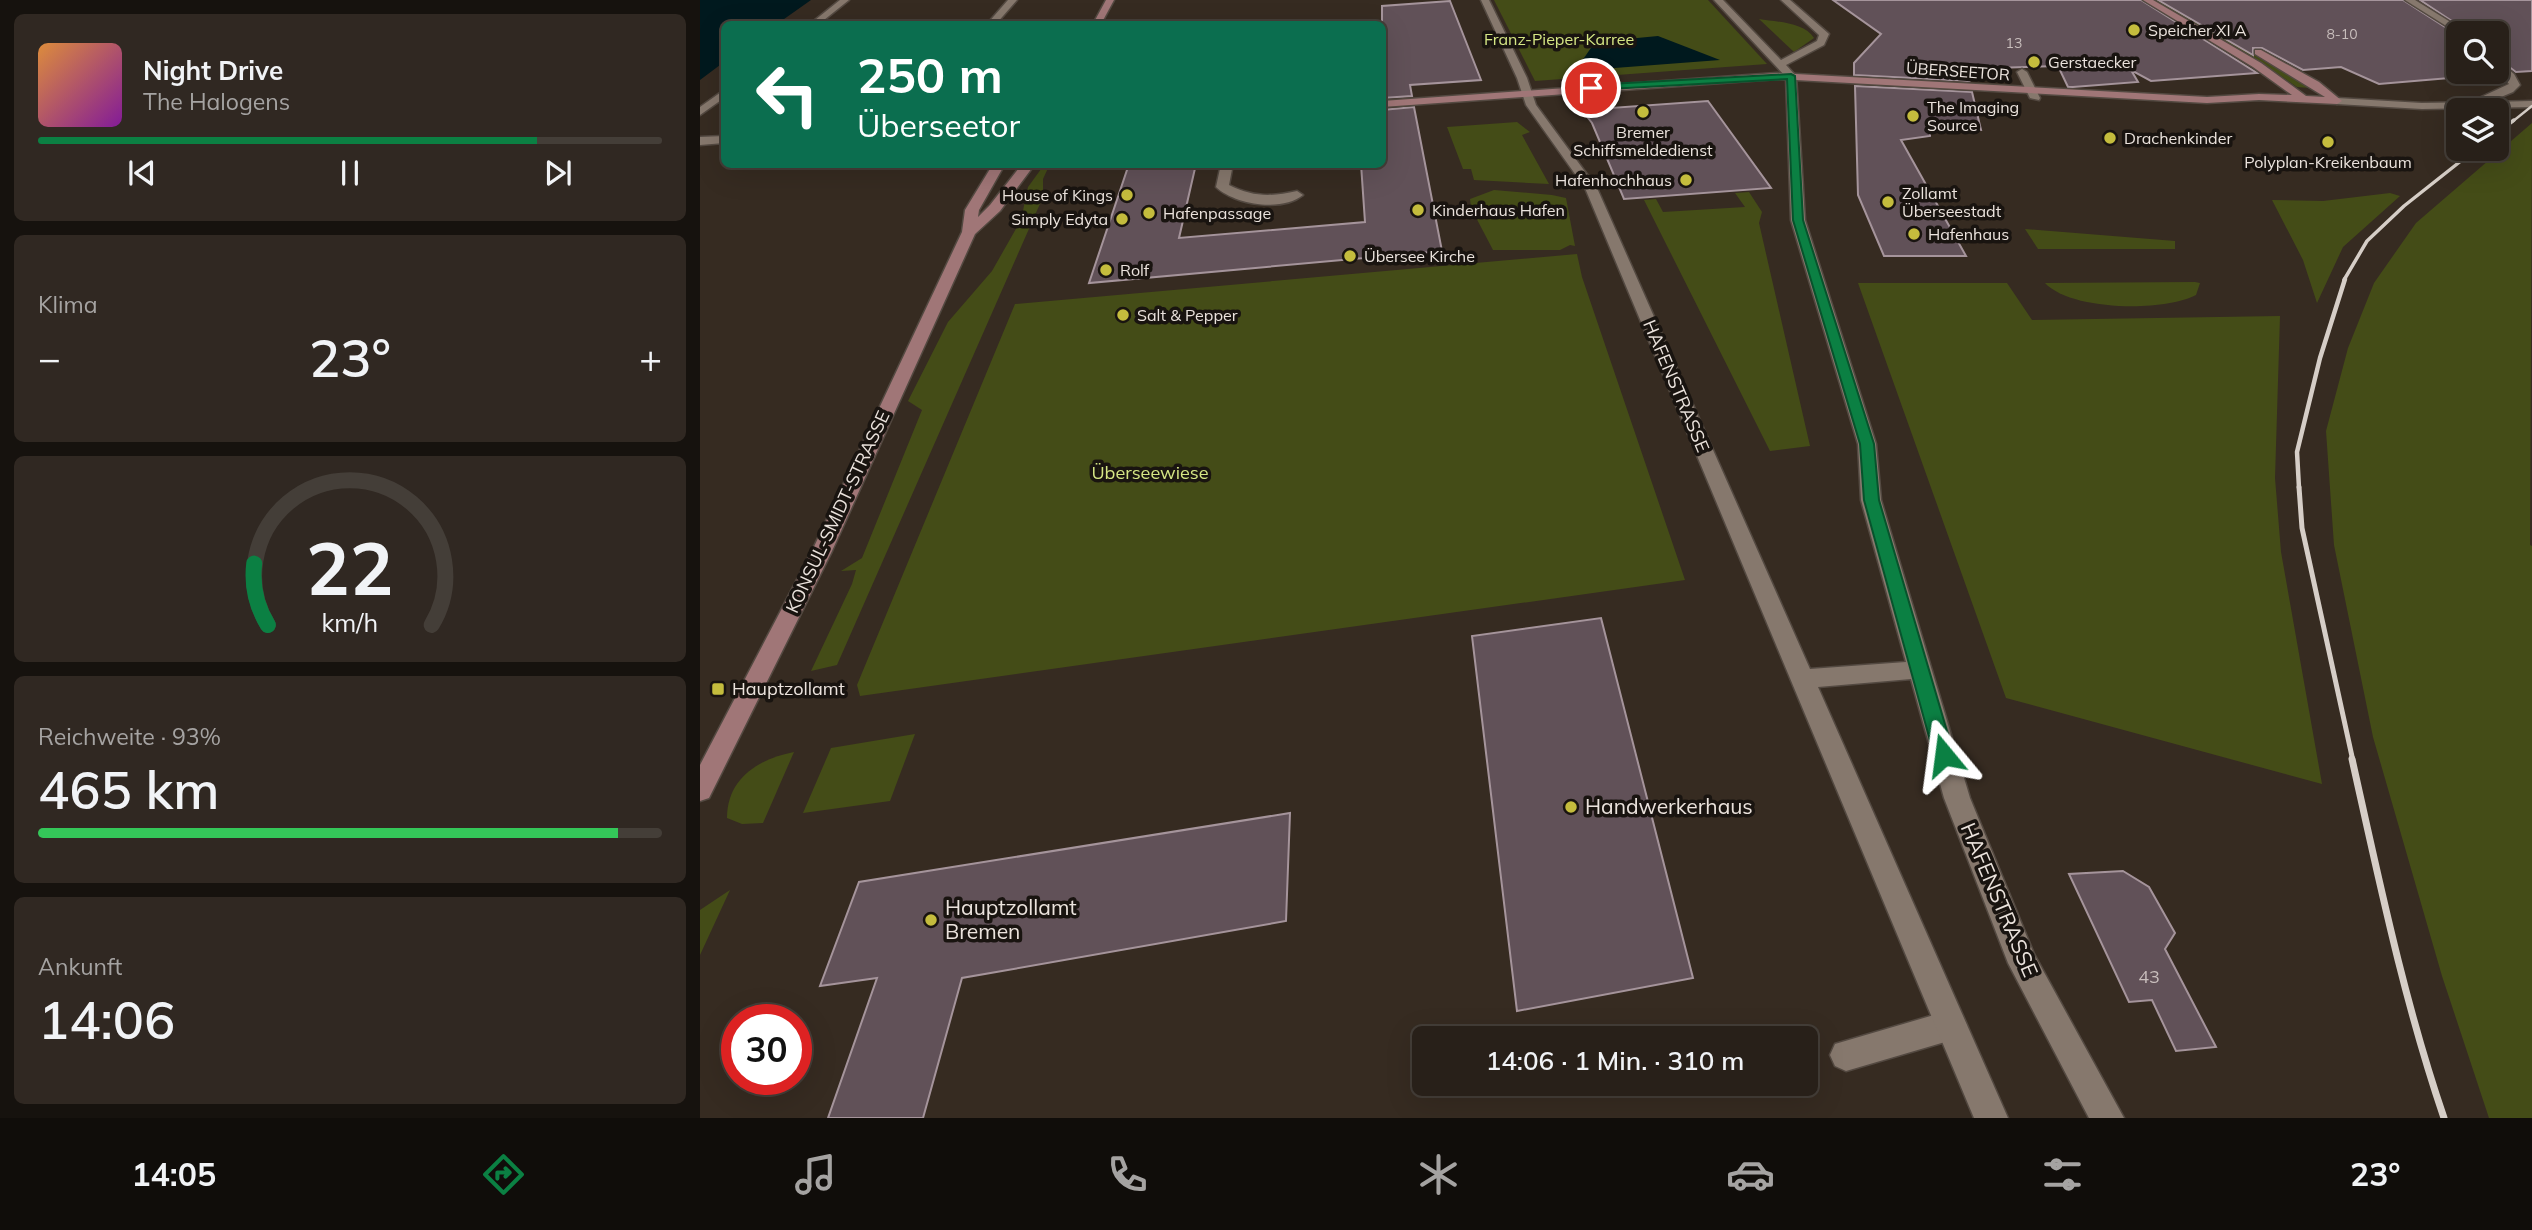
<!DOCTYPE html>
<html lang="de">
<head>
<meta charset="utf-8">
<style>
  body { margin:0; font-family:Mulish,sans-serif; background:#302822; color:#f1f3f6; height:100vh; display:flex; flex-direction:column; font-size:26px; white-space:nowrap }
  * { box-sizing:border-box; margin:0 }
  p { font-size:23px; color:#a5a3a2 }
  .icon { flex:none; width:38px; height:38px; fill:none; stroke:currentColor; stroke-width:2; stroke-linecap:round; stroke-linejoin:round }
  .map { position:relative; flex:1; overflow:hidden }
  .details { display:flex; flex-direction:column; gap:14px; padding:14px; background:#16120e; width:700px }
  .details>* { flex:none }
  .banner { position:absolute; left:21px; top:21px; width:665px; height:147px; border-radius:10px; box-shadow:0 7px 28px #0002,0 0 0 2px #443e38; background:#0b6e4f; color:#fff; overflow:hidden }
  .fabs { position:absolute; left:1746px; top:21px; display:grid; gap:14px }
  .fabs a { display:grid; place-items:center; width:63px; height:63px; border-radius:10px; background:#282019; box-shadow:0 7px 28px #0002,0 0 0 2px #443e38; font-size:35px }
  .speed { position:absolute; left:21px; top:1004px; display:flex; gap:14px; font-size:35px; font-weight:700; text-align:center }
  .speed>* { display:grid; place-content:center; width:91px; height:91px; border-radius:50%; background:#282019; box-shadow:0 7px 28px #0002,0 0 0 2px #443e38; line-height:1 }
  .speed .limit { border:10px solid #d22; background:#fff; color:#111 }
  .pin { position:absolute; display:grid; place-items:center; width:60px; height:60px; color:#fff; margin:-30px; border:4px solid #fff; border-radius:50%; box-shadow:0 2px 7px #0007 }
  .me { position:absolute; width:77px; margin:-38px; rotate:344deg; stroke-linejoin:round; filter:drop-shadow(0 0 5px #0008) }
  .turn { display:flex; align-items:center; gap:24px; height:147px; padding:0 21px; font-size:32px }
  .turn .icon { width:91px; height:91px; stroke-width:2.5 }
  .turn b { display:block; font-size:49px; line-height:60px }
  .big { font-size:52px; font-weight:600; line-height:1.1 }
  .details .tile { flex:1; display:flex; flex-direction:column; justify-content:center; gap:10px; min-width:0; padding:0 24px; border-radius:10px; background:#302822 }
  .details .dial { align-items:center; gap:0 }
  .dial svg { height:182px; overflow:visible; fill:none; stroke:#443e38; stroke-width:7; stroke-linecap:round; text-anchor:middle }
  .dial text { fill:#f1f3f6; stroke:none }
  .song { display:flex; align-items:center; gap:21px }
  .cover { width:84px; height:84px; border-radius:10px; background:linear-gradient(135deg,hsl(30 70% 55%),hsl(290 70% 35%)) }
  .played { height:7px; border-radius:4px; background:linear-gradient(90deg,#0b8043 80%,#443e38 80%) }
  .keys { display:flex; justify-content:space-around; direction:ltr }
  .heat { display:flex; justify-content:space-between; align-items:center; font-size:38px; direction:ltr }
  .charge { height:10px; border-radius:5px; background:linear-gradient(90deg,#34c759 93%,#443e38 0) }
  .trip { position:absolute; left:712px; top:1026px; width:406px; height:70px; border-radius:10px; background:#282019; box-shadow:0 7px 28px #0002,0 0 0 2px #443e38; font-weight:600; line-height:70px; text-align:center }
  .tabs { display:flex; height:112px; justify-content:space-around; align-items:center; background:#100d0a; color:#a5a3a2 }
  .tabs .icon { width:49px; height:49px }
  .tabs .current { color:#0b8043 }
  .tabs b { font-size:32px; color:#f1f3f6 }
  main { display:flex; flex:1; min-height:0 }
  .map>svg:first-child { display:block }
  .green { fill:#444c17 }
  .water { fill:#00191e }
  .building { fill:#615158; stroke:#a5949b; stroke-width:2 }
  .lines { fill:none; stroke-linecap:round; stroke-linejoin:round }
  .lane-casing { stroke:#534941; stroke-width:3 }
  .street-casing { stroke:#534941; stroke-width:3 }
  .secondary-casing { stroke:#534941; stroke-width:3 }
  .lane { fill:#86786d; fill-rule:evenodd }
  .street { fill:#86786d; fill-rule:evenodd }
  .secondary { fill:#a07677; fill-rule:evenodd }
  .rail-far4 { stroke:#d6cec7; stroke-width:2.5 }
  .rail-far3 { stroke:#d6cec7; stroke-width:3.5 }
  .rail-far2 { stroke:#d6cec7; stroke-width:4.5 }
  .rail-far1 { stroke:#d6cec7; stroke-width:5 }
  .rail { stroke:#d6cec7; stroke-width:7 }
  .route { fill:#0b8043; stroke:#07532c; stroke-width:2 }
  .poi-dot { fill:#c4bc3d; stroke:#191410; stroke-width:2.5 }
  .labels { text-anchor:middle; stroke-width:7; stroke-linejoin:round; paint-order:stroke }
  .number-label { font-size:14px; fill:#c8bebc }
  .far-poi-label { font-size:16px; fill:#ebe3dd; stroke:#191410; text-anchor:start }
  .far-park-label { font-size:16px; fill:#d6e785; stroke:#191410 }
  .far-street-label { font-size:16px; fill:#ebe3dd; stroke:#191410 }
  .street-label { font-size:18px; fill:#ebe3dd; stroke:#191410 }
  .park-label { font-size:18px; fill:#d6e785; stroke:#191410 }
  .poi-label { font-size:18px; fill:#ebe3dd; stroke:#191410; text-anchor:start }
  .near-number-label { font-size:18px; fill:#c8bebc }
  .near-poi-label { font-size:21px; fill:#ebe3dd; stroke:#191410; text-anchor:start }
  .near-street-label { font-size:21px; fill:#ebe3dd; stroke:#191410 }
</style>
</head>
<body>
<main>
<section class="details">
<div class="tile">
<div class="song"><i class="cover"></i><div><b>Night Drive</b><p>The Halogens</p></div></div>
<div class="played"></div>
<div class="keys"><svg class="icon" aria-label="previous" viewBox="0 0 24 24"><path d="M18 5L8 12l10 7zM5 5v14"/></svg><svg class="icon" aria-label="pause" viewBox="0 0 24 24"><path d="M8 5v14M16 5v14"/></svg><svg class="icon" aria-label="next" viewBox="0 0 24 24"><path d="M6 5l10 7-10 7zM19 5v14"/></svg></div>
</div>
<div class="tile"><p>Klima</p>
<div class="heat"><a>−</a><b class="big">23°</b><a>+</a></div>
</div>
<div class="tile dial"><svg viewBox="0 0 100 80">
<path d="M14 69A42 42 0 1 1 86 69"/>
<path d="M14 69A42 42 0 0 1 8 42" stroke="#0b8043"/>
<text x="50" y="56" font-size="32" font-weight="700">22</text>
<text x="50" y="72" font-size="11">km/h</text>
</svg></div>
<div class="tile"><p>Reichweite · 93%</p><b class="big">465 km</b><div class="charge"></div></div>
<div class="tile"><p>Ankunft</p><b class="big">14:06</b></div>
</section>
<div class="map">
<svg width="1832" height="1118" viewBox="0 0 1832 1118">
  <rect width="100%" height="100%" fill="#362b21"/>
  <g class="green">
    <path d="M794,0H1008L1067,64L835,81Z"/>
    <path d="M1452,0H1461L1610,88L1597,87L1555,58Z"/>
    <path d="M1059,19C1076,22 1104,22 1114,38L1094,52Z"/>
    <path d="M817,122L830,132L822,135L849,184L774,180L771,169H763L747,127Z"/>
    <path d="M1832,123L1830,545L1832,546V1118H1789L1742,976L1673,737L1634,545L1626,431L1648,348L1674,283L1716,223Z"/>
    <path d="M344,165L349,166L343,179V197L137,665L111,671L152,584L156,570L141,571L162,558L222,410L208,401L248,322L292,271L321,220L328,187Z"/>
    <path d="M794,190L852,195L866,198L875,246L870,245L860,250H793L771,208L770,199Z"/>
    <path d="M1049,192L1062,212L1059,223L1110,446L1070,451L944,200L956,199L963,212L1045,207L1035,193Z"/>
    <path d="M1690,193L1700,196L1643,247L1617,303L1603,260L1572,200L1623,201Z"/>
    <path d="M1325,229L1475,241V249H1338Z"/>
    <path d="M877,254L882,277L985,580L160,696L157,685L315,304Z"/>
    <path d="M1495,282L1500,283L1496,295C1464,312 1371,311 1345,283Z"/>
    <path d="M1158,283H1307L1332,320L1580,316L1575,478L1581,552L1622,784L1306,698Z"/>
    <path d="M215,734L190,801L103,813L131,748Z"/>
    <path d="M94,752L63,823L42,824L27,818C27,778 59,759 94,752Z"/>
    <path d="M30,890L0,955V910Z"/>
  </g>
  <g class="water">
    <path d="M0,0H111L77,24H24V62L0,80Z"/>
    <path d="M958,36L1020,60L875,71L895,42Z"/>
  </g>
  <g class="building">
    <path d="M1133,0H1441L1557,73L1451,81L1431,70L1438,82L1373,87H1368L1358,66L1262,69L1269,81L1154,75V63L1181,34Z"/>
    <path d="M1458,0H1703L1759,36V72L1797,74L1679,84L1641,67L1603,70L1562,48H1553V55Z"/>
    <path d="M1720,0H1832V71L1816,72L1797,58V33H1770Z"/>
    <path d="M750,1L781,80L710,85L712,96L682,98V6Z"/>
    <path d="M1155,86L1272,92L1281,130L1230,126V136L1201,140L1266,256H1184L1158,195Z"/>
    <path d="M1008,101L1071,188L924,199L892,123L882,110Z"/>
    <path d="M714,107L742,251L389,283L429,164H496L479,238L665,222L661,164H682V110Z"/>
    <path d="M901,618L993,978L817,1011L772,636Z"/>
    <path d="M590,813L586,921L262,978L223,1118H128L177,978L120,986L159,882Z"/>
    <path d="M1423,871L1449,887L1475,933L1465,949L1516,1047L1476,1051L1452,1000L1429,1002L1369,874Z"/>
  </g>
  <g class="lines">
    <defs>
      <g id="lane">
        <path d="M1322,69L1327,72L1340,98L1339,100L1330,98L1317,72Z"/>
        <path d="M521,164H533L529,185C553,197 571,197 597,191L603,195C582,212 535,205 516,187Z"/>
        <path d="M1251,1010L1262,1015L1267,1026L1262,1037L1146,1071L1135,1066L1130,1055L1135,1044Z"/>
      </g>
      <g id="street">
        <path d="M140,0H149L119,24H110Z"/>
        <path d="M308,0H317L296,24H287Z"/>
        <path d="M781,0H789L827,78L836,105L897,188L1110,669L1206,662L1161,500L1158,444L1091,220L1086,77L1014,0H1023L1081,60L1117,41L1119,35L1081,0H1090L1129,34L1124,45L1086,65L1096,76L1105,220L1176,444L1181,500L1270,798L1334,954L1424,1118H1389L1308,963L1244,798L1211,679L1118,687L1308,1118H1274L885,188L826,105L817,78Z"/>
        <path d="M1705,0H1715L1768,33L1759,34Z"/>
        <path d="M1797,60L1814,74L1820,85L1813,92L1789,102L1832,101V107L1722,109L1637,104L1632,101L1637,98L1722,103L1779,102V98L1809,84L1797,69Z"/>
        <path d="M24,90V98L0,115V107Z"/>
        <path d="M0,137L24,136V143L0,145Z"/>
      </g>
      <g id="secondary">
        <path d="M406,0H414L401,24H393Z"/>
        <path d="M1443,0H1453L1561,63L1606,96L1625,97L1555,54V50H1561L1619,82L1642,101L1637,104L1559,100L1507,103L1077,79L682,107V101L1077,73L1507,97L1559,94L1592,95L1553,67Z"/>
        <path d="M293,164H305L279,210L278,217L290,205L322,164H335L300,211L275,234L132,551L9,798L0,801V765L112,551L262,232L265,210Z"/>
      </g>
    </defs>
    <use href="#lane" class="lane-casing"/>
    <use href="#street" class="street-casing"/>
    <use href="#secondary" class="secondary-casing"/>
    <use href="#lane" class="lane"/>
    <use href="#street" class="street"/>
    <use href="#secondary" class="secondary"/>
    <path class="rail-far4" d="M1812,122L1832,106"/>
    <g class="rail-far3">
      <path d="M1797,133L1814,120"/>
      <path d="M1644,280L1667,241L1704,206L1776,149"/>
    </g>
    <path class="rail-far2" d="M1599,488L1597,452L1620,358L1645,279"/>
    <path class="rail-far1" d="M1599,487L1602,528L1653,761"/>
    <path class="rail" d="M1652,759C1679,880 1704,1001 1744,1118"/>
  </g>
  <path class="route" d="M1091,74L1095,76L1103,220L1174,444L1179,500L1254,755L1251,761L1244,763L1237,761L1234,755L1164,500L1160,444L1093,220L1087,79L891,90L887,88L891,85Z"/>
  <g class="poi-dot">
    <circle cx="1434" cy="30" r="7"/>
    <circle cx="1334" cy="62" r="7"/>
    <circle cx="943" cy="112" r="7"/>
    <circle cx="1213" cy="116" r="7"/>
    <circle cx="1410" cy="138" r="7"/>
    <circle cx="1628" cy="142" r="7"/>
    <circle cx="986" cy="180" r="7"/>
    <circle cx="427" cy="195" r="7"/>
    <circle cx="1188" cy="202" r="7"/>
    <circle cx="718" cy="210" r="7"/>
    <circle cx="449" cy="213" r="7"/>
    <circle cx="422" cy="219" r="7"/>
    <circle cx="1214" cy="234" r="7"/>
    <circle cx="650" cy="256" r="7"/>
    <circle cx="406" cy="270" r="7"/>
    <circle cx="423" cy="315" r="7"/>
    <rect x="11" y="682" width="14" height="14" rx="3.5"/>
    <circle cx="871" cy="807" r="7"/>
    <circle cx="231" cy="920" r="7"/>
  </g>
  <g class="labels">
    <g class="number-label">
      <text x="1642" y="39">8-10</text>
      <text x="1314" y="48">13</text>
    </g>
    <g class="far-poi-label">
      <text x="1448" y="36">Speicher XI A</text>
      <text x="1348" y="68">Gerstaecker</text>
      <text x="1227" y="113">The Imaging<tspan x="1227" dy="18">Source</tspan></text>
      <text x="943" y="138" text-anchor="middle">Bremer<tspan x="943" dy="18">Schiffsmeldedienst</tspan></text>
      <text x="1424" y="144">Drachenkinder</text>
      <text x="1628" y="168" text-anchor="middle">Polyplan-Kreikenbaum</text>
      <text x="972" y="186" text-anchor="end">Hafenhochhaus</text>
      <text x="1202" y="199">Zollamt<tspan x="1202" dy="18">Überseestadt</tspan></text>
      <text x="413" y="201" text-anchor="end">House of Kings</text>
      <text x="732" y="216">Kinderhaus Hafen</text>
      <text x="463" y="219">Hafenpassage</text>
      <text x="408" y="225" text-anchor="end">Simply Edyta</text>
      <text x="1228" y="240">Hafenhaus</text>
      <text x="664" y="262">Übersee Kirche</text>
      <text x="420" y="276">Rolf</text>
      <text x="437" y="321">Salt &amp; Pepper</text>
    </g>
    <g class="far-park-label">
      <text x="859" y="45">Franz-Pieper-Karree</text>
    </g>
    <g class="far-street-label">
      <text transform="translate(1258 71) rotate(4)" y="6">ÜBERSEETOR</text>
    </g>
    <g class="street-label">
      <text transform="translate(976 386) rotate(67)" y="6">HAFENSTRASSE</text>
      <text transform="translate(138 512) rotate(-65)" y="6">KONSUL-SMIDT-STRASSE</text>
    </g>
    <g class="park-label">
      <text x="450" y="479">Überseewiese</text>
    </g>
    <g class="poi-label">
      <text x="32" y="695">Hauptzollamt</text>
    </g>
    <g class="near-number-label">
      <text x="1449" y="983">43</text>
    </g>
    <g class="near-poi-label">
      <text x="885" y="814">Handwerkerhaus</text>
      <text x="245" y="915">Hauptzollamt<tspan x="245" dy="24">Bremen</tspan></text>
    </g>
    <g class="near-street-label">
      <text transform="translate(1299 900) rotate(67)" y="7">HAFENSTRASSE</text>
    </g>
  </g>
</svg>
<div class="fabs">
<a><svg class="icon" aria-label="search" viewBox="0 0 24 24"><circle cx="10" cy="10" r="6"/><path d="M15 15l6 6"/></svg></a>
<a><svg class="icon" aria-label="layers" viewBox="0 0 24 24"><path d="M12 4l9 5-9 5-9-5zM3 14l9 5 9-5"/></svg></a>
</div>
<div class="speed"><div class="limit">30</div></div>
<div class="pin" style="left:891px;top:88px;background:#d93025"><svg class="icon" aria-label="arrive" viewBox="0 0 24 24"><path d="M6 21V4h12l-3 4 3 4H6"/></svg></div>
<svg class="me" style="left:1244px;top:755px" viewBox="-20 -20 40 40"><path d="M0-17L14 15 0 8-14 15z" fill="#0b8043" stroke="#fff" stroke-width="4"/></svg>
<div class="trip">14:06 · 1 Min. · 310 m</div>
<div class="banner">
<div class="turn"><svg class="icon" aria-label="left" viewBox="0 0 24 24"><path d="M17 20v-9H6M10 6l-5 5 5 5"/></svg><div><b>250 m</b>Überseetor</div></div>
</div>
</div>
</main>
<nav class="tabs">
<b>14:05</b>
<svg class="icon current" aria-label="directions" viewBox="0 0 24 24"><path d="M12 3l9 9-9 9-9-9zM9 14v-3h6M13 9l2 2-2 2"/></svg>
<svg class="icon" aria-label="music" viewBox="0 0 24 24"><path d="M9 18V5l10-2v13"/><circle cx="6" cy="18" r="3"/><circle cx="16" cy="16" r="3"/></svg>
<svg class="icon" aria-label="phone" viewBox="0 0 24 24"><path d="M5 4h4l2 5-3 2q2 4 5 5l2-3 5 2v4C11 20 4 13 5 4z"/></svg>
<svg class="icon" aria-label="climate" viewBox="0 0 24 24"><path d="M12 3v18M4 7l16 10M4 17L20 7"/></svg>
<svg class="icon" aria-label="car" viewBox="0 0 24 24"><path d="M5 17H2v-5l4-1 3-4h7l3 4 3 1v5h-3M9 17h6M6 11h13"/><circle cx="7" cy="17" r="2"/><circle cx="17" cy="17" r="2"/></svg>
<svg class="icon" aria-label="filters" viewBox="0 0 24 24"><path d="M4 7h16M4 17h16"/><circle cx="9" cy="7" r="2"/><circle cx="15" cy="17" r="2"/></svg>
<b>23°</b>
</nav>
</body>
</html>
